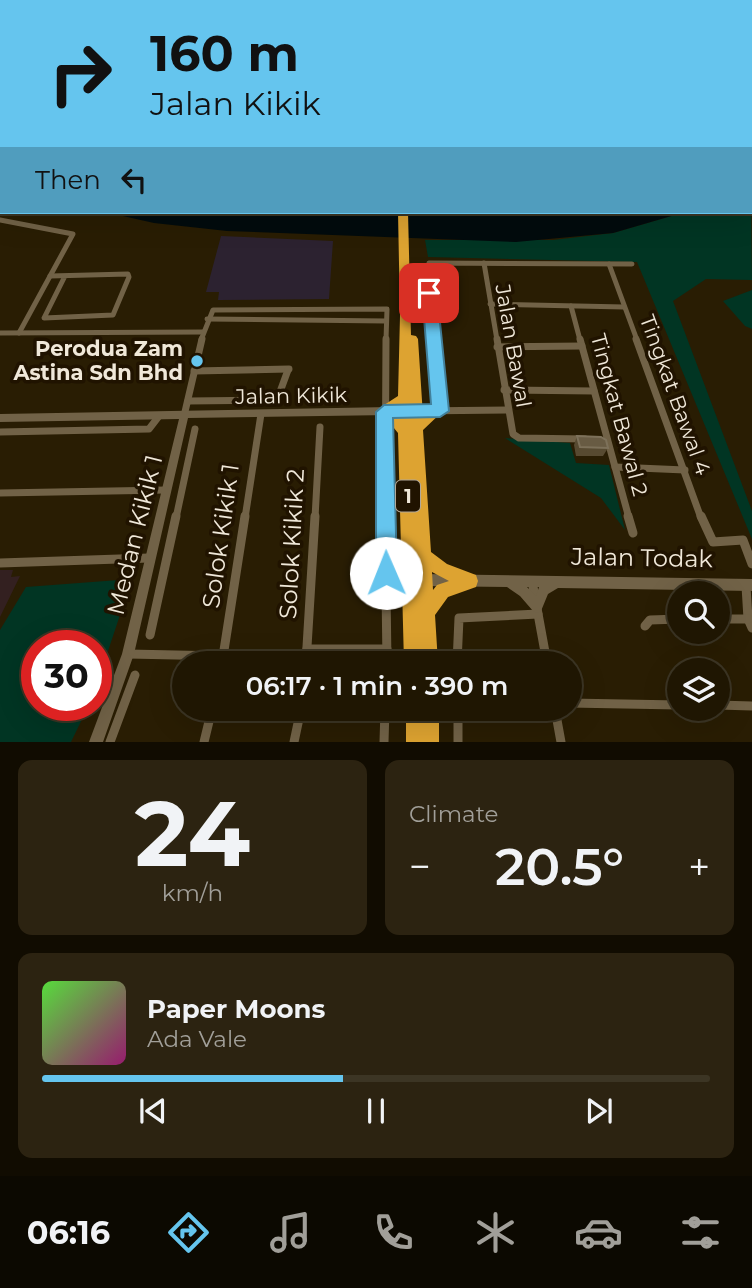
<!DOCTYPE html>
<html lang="en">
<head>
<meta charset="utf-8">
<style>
  body { margin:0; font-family:Montserrat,sans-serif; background:#2c2311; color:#f1f3f6; height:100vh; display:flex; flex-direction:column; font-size:26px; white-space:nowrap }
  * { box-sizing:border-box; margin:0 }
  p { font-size:23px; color:#a19f99 }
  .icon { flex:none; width:38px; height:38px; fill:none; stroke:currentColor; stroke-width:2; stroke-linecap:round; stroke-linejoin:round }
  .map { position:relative; height:742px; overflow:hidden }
  .panel { display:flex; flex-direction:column; gap:18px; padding:18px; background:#110c01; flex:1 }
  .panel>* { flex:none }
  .hud { position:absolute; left:0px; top:0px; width:752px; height:214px; box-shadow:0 7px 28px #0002,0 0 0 2px #3c3524; background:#65c5ee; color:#111; overflow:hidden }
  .fabs { position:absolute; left:667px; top:581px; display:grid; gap:14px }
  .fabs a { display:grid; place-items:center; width:63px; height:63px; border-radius:50%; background:#1f1602; box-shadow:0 7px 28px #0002,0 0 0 2px #3c3524; font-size:35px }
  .speed { position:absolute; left:21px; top:630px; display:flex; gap:14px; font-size:35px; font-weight:700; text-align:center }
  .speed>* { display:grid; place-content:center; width:91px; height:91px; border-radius:50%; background:#1f1602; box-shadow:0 7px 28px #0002,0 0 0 2px #3c3524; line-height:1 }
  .speed .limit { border:10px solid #d22; background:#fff; color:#111 }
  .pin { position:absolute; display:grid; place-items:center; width:60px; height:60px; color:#fff; margin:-30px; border-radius:14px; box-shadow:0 4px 10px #0006 }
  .me { position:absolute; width:77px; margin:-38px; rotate:359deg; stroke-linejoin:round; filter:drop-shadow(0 0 5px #0008) }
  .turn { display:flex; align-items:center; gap:24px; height:147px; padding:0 35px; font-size:32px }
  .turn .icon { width:91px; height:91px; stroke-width:2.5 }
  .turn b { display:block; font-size:49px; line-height:60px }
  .then { display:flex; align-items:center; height:66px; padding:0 35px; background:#0003; gap:14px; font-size:26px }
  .big { font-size:52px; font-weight:600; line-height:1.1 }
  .panel .widget { flex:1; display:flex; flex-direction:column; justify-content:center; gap:10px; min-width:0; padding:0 24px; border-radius:14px; background:#2c2311 }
  .panel .dial { align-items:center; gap:0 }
  .dial b { font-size:91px; line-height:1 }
  .song { display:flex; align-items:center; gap:21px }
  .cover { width:84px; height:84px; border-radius:10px; background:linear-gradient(135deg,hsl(110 70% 55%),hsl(320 70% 35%)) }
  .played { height:7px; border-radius:4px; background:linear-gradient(90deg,#65c5ee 45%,#3c3524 45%) }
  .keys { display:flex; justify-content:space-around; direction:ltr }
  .heat { display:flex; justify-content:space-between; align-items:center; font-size:38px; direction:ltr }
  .panel .tiles { flex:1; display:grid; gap:18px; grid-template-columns:1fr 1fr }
  .widget:last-child { grid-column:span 2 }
  .trip { position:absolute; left:172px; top:651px; width:410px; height:70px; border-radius:35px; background:#1f1602; box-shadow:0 7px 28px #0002,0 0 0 2px #3c3524; font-weight:600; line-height:70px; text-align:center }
  .tab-bar { display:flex; height:112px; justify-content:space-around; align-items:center; background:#0c0901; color:#a19f99 }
  .tab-bar .icon { width:49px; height:49px }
  .tab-bar .selected { color:#65c5ee }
  .tab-bar b { font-size:32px; color:#f1f3f6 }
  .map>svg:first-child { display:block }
  .industrial { fill:#2c2230 }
  .education { fill:#332020 }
  .green { fill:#013523 }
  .water { fill:#020b0d }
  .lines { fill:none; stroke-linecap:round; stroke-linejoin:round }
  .street-far3 { stroke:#716247; stroke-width:3.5 }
  .street-far2 { stroke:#716247; stroke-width:5 }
  .street-far1 { stroke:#716247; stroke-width:7 }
  .street { stroke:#716247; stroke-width:9 }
  .secondary { fill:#716247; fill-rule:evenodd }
  .highway { fill:#dda331; fill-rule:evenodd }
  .wall { fill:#574a31 }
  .building { fill:#685b43; stroke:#7d715a; stroke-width:2 }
  .route { fill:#65c5ee; stroke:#42809b; stroke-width:2 }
  .poi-dot { fill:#65c5ee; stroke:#201300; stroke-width:2.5 }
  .labels { text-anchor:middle; stroke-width:7; stroke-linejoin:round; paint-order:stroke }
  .shield { fill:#201300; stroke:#b2a898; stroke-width:2 }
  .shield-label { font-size:19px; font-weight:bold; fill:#f0e8d9 }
  .street-label { font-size:21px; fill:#f0e8d9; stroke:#201300 }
  .poi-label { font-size:21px; font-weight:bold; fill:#f0e8d9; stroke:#201300; text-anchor:end }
  .near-street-label { font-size:24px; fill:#f0e8d9; stroke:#201300 }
</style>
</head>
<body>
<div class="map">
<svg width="752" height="742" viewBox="0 0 752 742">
  <rect width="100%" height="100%" fill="#291d03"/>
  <path class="industrial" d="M221,236L333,241L329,299L218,300L219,292H206Z"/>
  <path class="education" d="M0,570H13L11,577L20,576L0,617Z"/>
  <g class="green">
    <path d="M751,194L752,280L706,279L673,301L752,511V539L637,262L428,257L425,240H553L613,233L685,212H751Z"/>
    <path d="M752,290V329L745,326L723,301Z"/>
    <path d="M505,438L570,443L576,463L609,465L625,530L601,498Z"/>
    <path d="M132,579L96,687V646H37V705H89L71,742H0V630L26,587Z"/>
  </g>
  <path class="water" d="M105,212H685L613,233L516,242L227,231L154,223Z"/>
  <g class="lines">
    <path class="street-far3" d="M704,0L713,2"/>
    <g class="street-far2">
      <path d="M0,220L73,234L19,333"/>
      <path d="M484,263L497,340"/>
      <path d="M609,264L637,340"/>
      <path d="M50,276L128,274L129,277L113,315L44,318L65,276"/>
      <path d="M490,304L624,307"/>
      <path d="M571,306L580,340"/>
      <path d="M207,319L386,321"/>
      <path d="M0,333L203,332"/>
      <path d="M201,340L213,310L387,309L386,340"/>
      <path d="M435,340L429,263L632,264"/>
    </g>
    <g class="street-far1">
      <path d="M435,339L440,411"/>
      <path d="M497,339L513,434L519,438L585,439"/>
      <path d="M580,339L629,518"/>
      <path d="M636,339L701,518"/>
      <path d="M497,347L582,346"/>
      <path d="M194,371L289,369"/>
      <path d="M504,390L594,391"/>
      <path d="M188,401L277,400L288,370"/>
      <path d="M416,411L507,410"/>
      <path d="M184,416L202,339"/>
      <path d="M0,432L149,429L159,416"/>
      <path d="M615,467L685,470"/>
      <path d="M0,493L166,490"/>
      <path d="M176,518L195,429"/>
      <path d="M245,518L261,414"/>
      <path d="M315,518L320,427"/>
      <path d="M385,518L386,339"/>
    </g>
    <g class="street">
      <path d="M385,516L387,663"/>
      <path d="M628,516L633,533"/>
      <path d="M701,516L713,542L743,540L752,564"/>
      <path d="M0,563L149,558"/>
      <path d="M532,581L547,663"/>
      <path d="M746,586L748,619L752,628"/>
      <path d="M718,619H748"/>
      <path d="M645,626L650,620L679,619"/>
      <path d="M150,635L176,516"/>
      <path d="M307,649H387"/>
      <path d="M128,654L224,656"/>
      <path d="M222,663L245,516"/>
      <path d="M306,663L315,516"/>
      <path d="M457,663L459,618L538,614"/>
      <path d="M569,703L679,705"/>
      <path d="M718,705L752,706"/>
      <path d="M458,709V742"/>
      <path d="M555,709L561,742"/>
      <path d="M110,742L135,675"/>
      <path d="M204,742L212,709"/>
      <path d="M294,742L301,709"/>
      <path d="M384,742L385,709"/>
    </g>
    <g class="secondary">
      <path d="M351,0H355L354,2H350Z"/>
      <path d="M390,407L393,408L395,411L393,414L390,415L188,418L134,654L103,742H89L122,654L179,419L0,422V414Z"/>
      <path d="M422,574L752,579V591L558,588L548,594L541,611L537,613L533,611L520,596L507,587L422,586L418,584L416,580L418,576ZM527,587H539L536,596Z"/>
    </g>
    <g class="highway">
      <path d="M117,0H184L181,2H110Z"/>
      <path d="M213,0L244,2H216Z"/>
      <rect x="0" y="5" width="2" height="4"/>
      <path d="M398,212H408L411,335L416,336L418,339L423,416L437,406L442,407L443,411L423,430L431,552L447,564L476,575L478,581L476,587L448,597L435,615L438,663H404L398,433L380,411L381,407L398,396L400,316ZM432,572L449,581L437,585L433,590Z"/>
      <rect x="406" y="709" width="33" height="33"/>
    </g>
  </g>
  <path class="wall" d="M577,436L608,448L603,456H576L574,445Z"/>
  <path class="building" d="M577,436L601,437L606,440L608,448L580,447Z"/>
  <path class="route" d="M429,288L437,293L449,411L440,417L393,418L397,573L394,580L386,583L379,580L376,573V412L384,405L431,404L422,293Z"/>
  <circle class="poi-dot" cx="197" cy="361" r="7"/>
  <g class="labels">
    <rect class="shield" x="396" y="480.5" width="24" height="31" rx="5"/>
    <g class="shield-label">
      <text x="408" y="503">1</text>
    </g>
    <g class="street-label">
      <text transform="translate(513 346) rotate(80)" y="7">Jalan Bawal</text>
      <text transform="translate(675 395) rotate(70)" y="7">Tingkat Bawal 4</text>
      <text transform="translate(291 396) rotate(-1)" y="7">Jalan Kikik</text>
      <text transform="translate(619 415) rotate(75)" y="7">Tingkat Bawal 2</text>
    </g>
    <g class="poi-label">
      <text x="183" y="356">Perodua Zam<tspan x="183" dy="24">Astina Sdn Bhd</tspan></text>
    </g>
    <g class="near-street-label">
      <text transform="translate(135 535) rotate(-76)" y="8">Medan Kikik 1</text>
      <text transform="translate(221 536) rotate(-82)" y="8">Solok Kikik 1</text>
      <text transform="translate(292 544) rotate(-87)" y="8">Solok Kikik 2</text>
      <text transform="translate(642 558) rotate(1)" y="8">Jalan Todak</text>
    </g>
  </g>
</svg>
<div class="fabs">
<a><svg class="icon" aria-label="search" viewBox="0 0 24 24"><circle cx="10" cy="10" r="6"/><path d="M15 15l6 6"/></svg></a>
<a><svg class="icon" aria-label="layers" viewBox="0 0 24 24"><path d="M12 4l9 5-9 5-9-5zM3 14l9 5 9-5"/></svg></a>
</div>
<div class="speed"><div class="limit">30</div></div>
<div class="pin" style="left:429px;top:293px;background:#d93025"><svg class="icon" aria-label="arrive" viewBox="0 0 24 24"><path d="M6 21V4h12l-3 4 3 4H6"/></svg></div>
<svg class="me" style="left:386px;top:573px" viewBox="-20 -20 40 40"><circle r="19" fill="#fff"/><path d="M0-13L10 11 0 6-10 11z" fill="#65c5ee"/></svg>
<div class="trip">06:17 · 1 min · 390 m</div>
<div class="hud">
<div class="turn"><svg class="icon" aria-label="right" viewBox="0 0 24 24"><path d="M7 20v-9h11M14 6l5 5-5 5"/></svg><div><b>160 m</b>Jalan Kikik</div></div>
<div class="then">Then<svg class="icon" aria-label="left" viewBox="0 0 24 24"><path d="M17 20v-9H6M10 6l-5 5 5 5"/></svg></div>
</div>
</div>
<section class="panel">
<div class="tiles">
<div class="widget dial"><b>24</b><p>km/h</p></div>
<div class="widget"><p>Climate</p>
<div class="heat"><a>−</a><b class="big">20.5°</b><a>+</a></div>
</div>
<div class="widget">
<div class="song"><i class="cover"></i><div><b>Paper Moons</b><p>Ada Vale</p></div></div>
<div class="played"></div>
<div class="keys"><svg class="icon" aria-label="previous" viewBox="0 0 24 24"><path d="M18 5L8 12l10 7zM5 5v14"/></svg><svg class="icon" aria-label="pause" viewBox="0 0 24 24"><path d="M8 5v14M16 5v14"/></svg><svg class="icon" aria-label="next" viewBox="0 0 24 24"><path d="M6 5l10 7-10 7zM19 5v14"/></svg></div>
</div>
</div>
</section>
<nav class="tab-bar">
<b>06:16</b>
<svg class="icon selected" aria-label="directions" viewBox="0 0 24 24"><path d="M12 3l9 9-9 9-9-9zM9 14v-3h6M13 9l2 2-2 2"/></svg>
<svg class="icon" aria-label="music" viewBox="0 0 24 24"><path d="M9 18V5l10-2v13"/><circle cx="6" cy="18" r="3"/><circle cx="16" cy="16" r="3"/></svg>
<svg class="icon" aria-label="phone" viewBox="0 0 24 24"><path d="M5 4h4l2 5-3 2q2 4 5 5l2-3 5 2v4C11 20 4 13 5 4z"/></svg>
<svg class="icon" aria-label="climate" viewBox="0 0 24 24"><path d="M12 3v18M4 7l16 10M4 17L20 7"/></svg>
<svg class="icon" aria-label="car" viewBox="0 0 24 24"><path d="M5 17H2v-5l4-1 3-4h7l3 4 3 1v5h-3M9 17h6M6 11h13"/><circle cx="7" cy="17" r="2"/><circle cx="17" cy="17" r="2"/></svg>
<svg class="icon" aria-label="filters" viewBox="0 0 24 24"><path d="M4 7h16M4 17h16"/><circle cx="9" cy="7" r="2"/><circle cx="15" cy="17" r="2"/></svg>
</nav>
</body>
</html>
